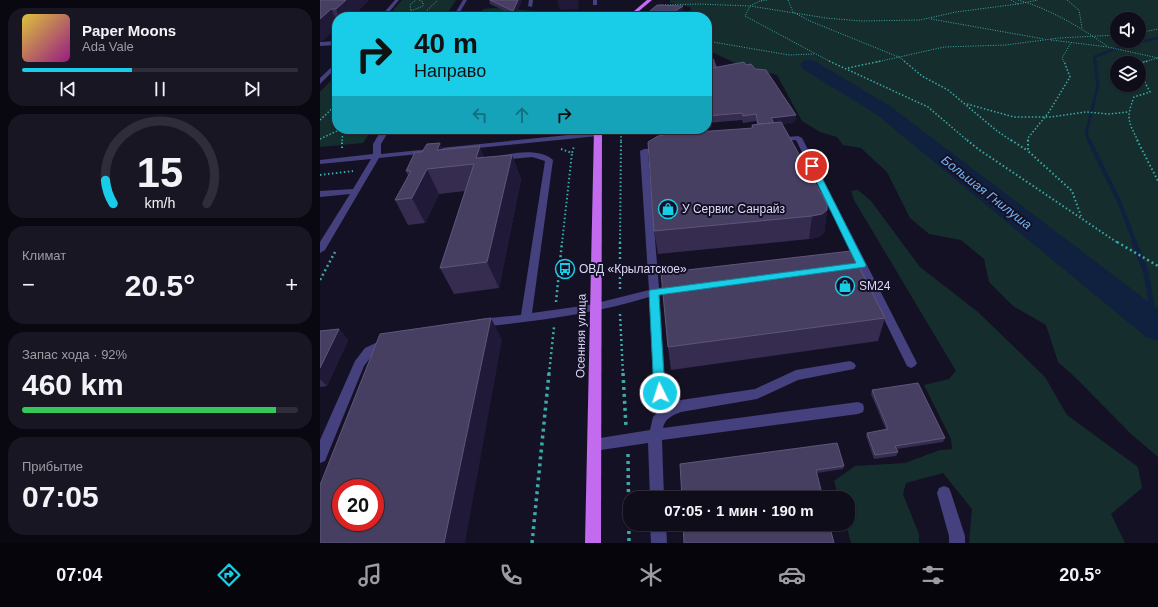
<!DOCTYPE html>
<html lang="ru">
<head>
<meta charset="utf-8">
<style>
  body { margin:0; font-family:Helvetica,sans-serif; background:#191624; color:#f1f3f6; height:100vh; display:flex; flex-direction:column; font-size:15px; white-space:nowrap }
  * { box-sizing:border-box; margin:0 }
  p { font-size:13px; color:#9c9ca3 }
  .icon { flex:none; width:22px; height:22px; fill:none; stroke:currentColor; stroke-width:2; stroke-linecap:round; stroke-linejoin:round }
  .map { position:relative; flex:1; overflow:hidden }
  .details { display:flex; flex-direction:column; gap:8px; padding:8px; background:#09070f; width:320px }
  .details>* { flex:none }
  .guide { position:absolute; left:12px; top:12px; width:380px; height:122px; border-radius:16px; box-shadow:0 1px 3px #0004,0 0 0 1px #302d3a; background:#19cce7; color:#111; overflow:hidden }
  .controls { position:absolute; left:790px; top:12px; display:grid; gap:8px }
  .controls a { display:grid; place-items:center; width:36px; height:36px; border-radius:50%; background:#100d1b; box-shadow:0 1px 3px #0004,0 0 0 1px #302d3a; font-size:20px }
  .speed { position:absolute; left:12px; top:479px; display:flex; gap:8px; font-size:20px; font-weight:700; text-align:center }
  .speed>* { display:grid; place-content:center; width:52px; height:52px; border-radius:50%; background:#100d1b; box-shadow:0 1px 3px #0004,0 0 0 1px #302d3a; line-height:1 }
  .speed .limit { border:6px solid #d22; background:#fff; color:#111 }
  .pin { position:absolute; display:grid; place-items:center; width:34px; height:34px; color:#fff; margin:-17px; border:2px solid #fff; border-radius:50%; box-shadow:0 1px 4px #0007 }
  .me { position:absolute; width:44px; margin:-22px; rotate:356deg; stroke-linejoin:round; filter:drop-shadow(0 0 3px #0008) }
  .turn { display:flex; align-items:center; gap:14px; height:84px; padding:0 16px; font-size:18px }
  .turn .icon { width:52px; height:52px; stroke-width:2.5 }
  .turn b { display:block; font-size:28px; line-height:34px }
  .lanes { display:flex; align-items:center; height:38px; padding:0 16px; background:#0003; justify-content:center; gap:20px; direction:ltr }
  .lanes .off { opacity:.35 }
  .big { font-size:30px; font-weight:700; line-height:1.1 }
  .details .card { flex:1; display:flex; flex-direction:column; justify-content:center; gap:6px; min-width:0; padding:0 14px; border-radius:16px; background:#191624 }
  .details .dial { align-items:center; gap:0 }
  .dial svg { height:104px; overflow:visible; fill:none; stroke:#302d3a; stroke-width:7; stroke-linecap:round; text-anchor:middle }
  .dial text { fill:#f1f3f6; stroke:none }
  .song { display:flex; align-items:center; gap:12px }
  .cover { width:48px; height:48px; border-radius:6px; background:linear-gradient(135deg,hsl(50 70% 55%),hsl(310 70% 35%)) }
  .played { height:4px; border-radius:2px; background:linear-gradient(90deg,#19cce7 40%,#302d3a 40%) }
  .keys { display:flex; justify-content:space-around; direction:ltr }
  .heat { display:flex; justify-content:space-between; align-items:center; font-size:22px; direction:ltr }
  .charge { height:6px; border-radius:3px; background:linear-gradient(90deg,#34c759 92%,#302d3a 0) }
  .trip { position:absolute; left:303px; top:491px; width:232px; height:40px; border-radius:16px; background:#100d1b; box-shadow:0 1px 3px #0004,0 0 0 1px #302d3a; font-weight:700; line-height:40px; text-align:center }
  .dock { display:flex; height:64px; justify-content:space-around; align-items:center; background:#06050b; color:#9c9ca3 }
  .dock .icon { width:28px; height:28px }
  .dock .active { color:#19cce7 }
  .dock b { font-size:18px; color:#f1f3f6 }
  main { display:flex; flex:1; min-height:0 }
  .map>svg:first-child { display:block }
  .green { fill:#152d2d; fill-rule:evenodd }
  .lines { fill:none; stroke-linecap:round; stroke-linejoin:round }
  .stream-far3 { stroke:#10203f; stroke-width:2.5 }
  .stream-far2 { stroke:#10203f; stroke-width:3 }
  .stream-far1 { stroke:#10203f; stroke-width:4 }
  .stream { stroke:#10203f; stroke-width:5.5 }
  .river { fill:#10203f; fill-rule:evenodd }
  .path-far4 { stroke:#3caba8; stroke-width:1; stroke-dasharray:1 1.5; stroke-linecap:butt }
  .path-far3 { stroke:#3caba8; stroke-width:1.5; stroke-dasharray:1.5 2; stroke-linecap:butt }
  .path-far2 { stroke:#3caba8; stroke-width:2; stroke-dasharray:1.5 2.5; stroke-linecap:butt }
  .path-far1 { stroke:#3caba8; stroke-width:2.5; stroke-dasharray:2 3; stroke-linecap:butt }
  .path { stroke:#3caba8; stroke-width:3.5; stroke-dasharray:3 4; stroke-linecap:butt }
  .minor { fill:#45417e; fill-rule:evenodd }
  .major { fill:#c26bef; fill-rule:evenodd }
  .wall { fill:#352c50 }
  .shaded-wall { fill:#201937 }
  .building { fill:#473f62; stroke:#5e577a; fill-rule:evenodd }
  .route { fill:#19cce7; stroke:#108596 }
  .labels { text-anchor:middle; stroke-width:4; stroke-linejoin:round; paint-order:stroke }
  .poi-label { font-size:12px; fill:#ddd9fb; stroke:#151124; text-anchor:start }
  .street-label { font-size:12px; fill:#ddd9fb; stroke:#151124 }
  .water-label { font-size:13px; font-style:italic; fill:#72b2f0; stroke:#151124 }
</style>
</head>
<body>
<main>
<section class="details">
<div class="card">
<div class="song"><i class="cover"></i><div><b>Paper Moons</b><p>Ada Vale</p></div></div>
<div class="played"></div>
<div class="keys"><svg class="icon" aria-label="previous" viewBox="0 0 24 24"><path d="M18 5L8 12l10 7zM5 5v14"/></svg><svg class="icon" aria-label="pause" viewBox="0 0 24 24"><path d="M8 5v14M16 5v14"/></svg><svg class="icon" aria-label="next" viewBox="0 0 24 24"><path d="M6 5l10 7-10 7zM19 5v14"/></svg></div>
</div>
<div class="card dial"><svg viewBox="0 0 100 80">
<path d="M14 69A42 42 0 1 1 86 69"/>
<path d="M14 69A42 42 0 0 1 8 51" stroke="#19cce7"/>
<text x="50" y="56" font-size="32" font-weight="700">15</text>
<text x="50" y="72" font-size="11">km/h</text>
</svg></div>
<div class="card"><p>Климат</p>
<div class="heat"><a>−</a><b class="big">20.5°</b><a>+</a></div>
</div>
<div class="card"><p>Запас хода · 92%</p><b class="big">460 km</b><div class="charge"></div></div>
<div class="card"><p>Прибытие</p><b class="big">07:05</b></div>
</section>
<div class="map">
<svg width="838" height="543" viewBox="0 0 838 543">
  <rect width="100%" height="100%" fill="#151124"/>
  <g class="green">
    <path d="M82,0H136L125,17H67Z"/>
    <path d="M350,0H838V457L810,433L757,379L738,362L726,325L693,306L669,282L664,259L641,240L609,234L590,218L567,172L541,148L523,145L517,137L500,132L482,121L457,75L420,65L387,50V17H363L371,10L370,7L350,3ZM797,19H819V41H797ZM797,63H819V85H797Z"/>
    <path d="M173,8L244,13L245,17H165L161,14V12L164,9Z"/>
    <path d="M17,74V129H52L43,143L0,147V92Z"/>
    <path d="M538,190L551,201L600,267L658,312L725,377L747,415L818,467L822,488L791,514L805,543H649L652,509L623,473L586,483L583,494L599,534V543H531L526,524H528V498H519L514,481L535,466L585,463L620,450L632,449L631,439L604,385L629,379L636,371L534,200L531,191Z"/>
  </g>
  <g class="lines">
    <path class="stream-far3" d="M775,62L774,57L805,45L838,38"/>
    <path class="stream-far2" d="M769,141L766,134L778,85L775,61"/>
    <path class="stream-far1" d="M769,140L799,201L815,243"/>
    <path class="stream" d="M814,242L826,272L835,326"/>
    <path class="river" d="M489,60L495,61L570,106L838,309V341L826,337L556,114L483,69L480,65L483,61Z"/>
    <g class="path-far4">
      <path d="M442,0L430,6L425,16L511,62"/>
      <path d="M468,0L473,12L490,21L581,58L585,62"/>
      <path d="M698,0C730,9 760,27 787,46"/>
      <path d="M747,0L759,10L762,28"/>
      <path d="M441,1L447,0"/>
      <path d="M698,4L718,0"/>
      <path d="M340,5L379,4L430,6L506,18L541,21L600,20L636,12L698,4L691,0"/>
      <path d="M91,11L103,6V2L99,0"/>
      <path d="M152,12L190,17"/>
      <path d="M47,17L52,12"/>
      <path d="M89,17L91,11L90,5L96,0"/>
      <path d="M92,17L104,12"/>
      <path d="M100,17L118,0"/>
      <path d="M208,17L245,14L294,15"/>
      <path d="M611,19L724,39"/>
      <path d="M819,33L838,29"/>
      <path d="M731,40L788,47L838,58"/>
      <path d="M387,41L469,55L494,54"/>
      <path d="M557,62L624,47L686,45L739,38L797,35"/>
      <path d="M744,62L742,58L751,43"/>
      <path d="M824,62L838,58"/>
    </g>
    <g class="path-far3">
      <path d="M509,61L608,107L648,141"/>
      <path d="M584,61L602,76L628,90L677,131L692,141"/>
      <path d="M819,63L828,61"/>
      <path d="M528,68L561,61"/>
      <path d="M647,104L694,117H731L766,112L789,114L808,112"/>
      <path d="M0,120L17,104"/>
      <path d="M0,139L21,129"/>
      <path d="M22,141L23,129"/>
      <path d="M301,141V129"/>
      <path d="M708,141V138L729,112L750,77L744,61"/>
      <path d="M818,141C808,121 806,118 814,97L830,92L819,71"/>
    </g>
    <g class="path-far2">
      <path d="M647,140L658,149L798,243"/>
      <path d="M691,140L708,151"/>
      <path d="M708,140V151L752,191L761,216"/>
      <path d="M817,140L838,181"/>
      <path d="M22,148V140"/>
      <path d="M241,149L252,153L254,146"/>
      <path d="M0,175L33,171"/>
      <path d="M242,243L252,153"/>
      <path d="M300,243L301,140"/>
    </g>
    <g class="path-far1">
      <path d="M797,242L838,266"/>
      <path d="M0,280L15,252"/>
      <path d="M300,289V242"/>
      <path d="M236,302L242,242"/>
      <path d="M300,314L303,374"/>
      <path d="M229,374L234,327"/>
    </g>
    <g class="path">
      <path d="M303,373L306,427"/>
      <path d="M308,454L309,543"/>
      <path d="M212,543L229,373"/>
    </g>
    <g class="minor">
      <path d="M75,0H79L65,17H60Z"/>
      <path d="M143,0H147L137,17H133Z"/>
      <path d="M209,0H213L212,7L208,6Z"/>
      <rect x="273" y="0" width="4" height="5"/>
      <path d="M17,41V45L0,46V42Z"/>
      <path d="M387,54L394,59L398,71L387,74V70L393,69L387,59Z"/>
      <path d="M17,62V67L0,84V78Z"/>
      <path d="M62,129H70L61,144V154L278,132L282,134L278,136L59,158L5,250L0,253V242L30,194L0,197V191L33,189L51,159L0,164V160L53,154V144Z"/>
      <path d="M478,136L482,138L597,363L595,366L591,368L587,366L476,140L458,142L454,140L458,138Z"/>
      <path d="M342,148H345V152L328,153L339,288L355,285L360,289L355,293L339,295L346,393L344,397L340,398L336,397L334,393L329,297C274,314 217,321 160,327L156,326L154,323L156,320L160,319L201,315L225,161L212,157L181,160H178V156C194,153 220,148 233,160L212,313L269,305L329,290L320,151L324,149Z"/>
      <path d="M66,338L70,339L72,342L70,345L53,354L44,366L5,461L0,463V440L35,361L45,348Z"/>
      <path d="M530,361L534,363L536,366L534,369L478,380L437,399L361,412C353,415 345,418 343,428L538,402L543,404L544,408L543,412L538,414L342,440L344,498H330L328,443L274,451L269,449L267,445L269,441L274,439L330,430L333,417L342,407L361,400L435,389L476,370Z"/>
      <path d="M624,486L629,488L631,493L645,536V543H629V536L617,493L619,488Z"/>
      <path d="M330,524H346L347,543H331Z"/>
    </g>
    <g class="major">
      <path d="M327,0H332L312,17H307Z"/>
      <path d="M274,129H282L281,543H265Z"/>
    </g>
  </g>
  <g class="wall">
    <path d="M0,0H49L32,17H17V28L3,40L0,41Z"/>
    <path d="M169,0H202L195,16L170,4Z"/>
    <path d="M387,69L476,115L475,122L462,124L507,210L504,233L499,237L489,239L338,254L334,231L431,128L432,125L437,124L436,121L423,123L422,120L387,123Z"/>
    <path d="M123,150L164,157L192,155L201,179L179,288L134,294L120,268L145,191L119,194L105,223L88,225L75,200L88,176L86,171Z"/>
    <path d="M565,318L558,341L351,370L348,347Z"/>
    <path d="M19,329L28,340L7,386L0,387V331Z"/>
    <path d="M552,390L625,438L623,442L577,449L578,452L576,456L554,459L546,436L547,433L566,430L551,394Z"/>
    <path d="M360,464L524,466L523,469L497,473Z"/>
  </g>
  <g class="shaded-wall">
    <path d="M26,0H49L32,17H19L16,9Z"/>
    <path d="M198,0H202L195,16L193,11Z"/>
    <path d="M237,0H259L258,9L240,10Z"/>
    <path d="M363,6V12L355,17H346Z"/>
    <path d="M11,9L17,21V28L3,40L0,41V19Z"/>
    <path d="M476,115L475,122L451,125V118Z"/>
    <path d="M120,143L131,167L117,150Z"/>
    <path d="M160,146L169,170L156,158Z"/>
    <path d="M192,155L201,179L179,288L167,262Z"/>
    <path d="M107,169L119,194L105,223L92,198Z"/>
    <path d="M507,210L504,233L499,237L489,239L492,216Z"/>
    <path d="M171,318L182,340L145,543H124Z"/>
    <path d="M19,329L28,340L7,386L0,379V368Z"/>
  </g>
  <g class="building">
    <path d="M0,0H26L16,9H11L0,19Z"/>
    <path d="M170,0H198L193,11Z"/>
    <path d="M337,5L363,6L346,17H323Z"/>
    <path d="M424,62L426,65L431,64L435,69L446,70L476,115L451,118L454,123L438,124L436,114L423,116L422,113L387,116V69Z"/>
    <path d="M461,122L507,204V210L502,214L492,216L334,231L328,142L338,136L349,134L433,128L432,125Z"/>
    <path d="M120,143L117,150L160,146L156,158L192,155L167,262L120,268L154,164L107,169L92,198L75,200L91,171H86L95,152H102L107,144Z"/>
    <path d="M531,251L565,318L348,347L341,273Z"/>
    <path d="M171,318L124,543H0V485L60,334ZM21,488H55V522H21Z"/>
    <path d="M19,329L0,368V331Z"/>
    <path d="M598,383L625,438L575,446L578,452L555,455L547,433L568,429L552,390Z"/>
    <path d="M517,443L524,466L496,470L503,498H362L360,464Z"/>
    <path d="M363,524H509L514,543H364Z"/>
  </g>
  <path class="route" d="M490,165L496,166L546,265L545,267L339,295L345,393L344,397L340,398L336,397L334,393L329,292L330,290L536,263L489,166Z"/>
  <defs>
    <symbol id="shop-ring" viewBox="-11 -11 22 22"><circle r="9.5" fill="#151124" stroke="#19cce7" stroke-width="1.5"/><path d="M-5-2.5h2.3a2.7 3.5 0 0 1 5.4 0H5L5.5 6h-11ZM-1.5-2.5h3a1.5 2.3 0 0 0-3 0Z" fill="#19cce7"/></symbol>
    <symbol id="bus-ring" viewBox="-11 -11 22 22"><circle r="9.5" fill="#151124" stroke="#19cce7" stroke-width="1.5"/><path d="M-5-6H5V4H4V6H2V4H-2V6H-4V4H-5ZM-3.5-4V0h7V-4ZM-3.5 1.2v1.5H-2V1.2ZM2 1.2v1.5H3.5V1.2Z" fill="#19cce7"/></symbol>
  </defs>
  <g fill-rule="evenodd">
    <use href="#shop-ring" x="337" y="198" width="22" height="22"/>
    <use href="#bus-ring" x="234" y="258" width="22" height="22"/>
    <use href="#shop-ring" x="514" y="275" width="22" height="22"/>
  </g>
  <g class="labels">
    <g class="poi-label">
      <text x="362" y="213">У Сервис Санрайз</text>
      <text x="259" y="273">ОВД «Крылатское»</text>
      <text x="539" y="290">SM24</text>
    </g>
    <g class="street-label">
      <text transform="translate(261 336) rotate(-89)" y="4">Осенняя улица</text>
    </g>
    <g class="water-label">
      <text transform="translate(667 192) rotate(38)" y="5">Большая Гнилуша</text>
    </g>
  </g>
</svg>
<div class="controls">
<a><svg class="icon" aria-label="sound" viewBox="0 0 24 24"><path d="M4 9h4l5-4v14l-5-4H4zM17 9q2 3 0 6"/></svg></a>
<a><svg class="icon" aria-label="layers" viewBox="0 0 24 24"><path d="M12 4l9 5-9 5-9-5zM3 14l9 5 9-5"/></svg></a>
</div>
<div class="speed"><div class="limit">20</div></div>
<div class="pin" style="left:492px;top:166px;background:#d93025"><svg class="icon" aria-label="arrive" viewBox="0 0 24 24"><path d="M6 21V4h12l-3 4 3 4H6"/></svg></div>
<svg class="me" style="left:340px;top:393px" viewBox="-20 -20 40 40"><circle r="17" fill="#19cce7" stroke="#fff" stroke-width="3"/><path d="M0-11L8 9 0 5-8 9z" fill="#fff"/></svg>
<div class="trip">07:05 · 1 мин · 190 m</div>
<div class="guide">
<div class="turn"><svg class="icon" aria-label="right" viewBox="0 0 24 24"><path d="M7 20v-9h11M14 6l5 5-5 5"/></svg><div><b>40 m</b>Направо</div></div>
<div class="lanes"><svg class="icon off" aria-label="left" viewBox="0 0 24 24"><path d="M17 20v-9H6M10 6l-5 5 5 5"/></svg><svg class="icon off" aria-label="ahead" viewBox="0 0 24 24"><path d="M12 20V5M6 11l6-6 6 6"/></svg><svg class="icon" aria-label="right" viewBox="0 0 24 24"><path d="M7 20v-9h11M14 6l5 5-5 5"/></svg></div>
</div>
</div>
</main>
<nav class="dock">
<b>07:04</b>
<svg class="icon active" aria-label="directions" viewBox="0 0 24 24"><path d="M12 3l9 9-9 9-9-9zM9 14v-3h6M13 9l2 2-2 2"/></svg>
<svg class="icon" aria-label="music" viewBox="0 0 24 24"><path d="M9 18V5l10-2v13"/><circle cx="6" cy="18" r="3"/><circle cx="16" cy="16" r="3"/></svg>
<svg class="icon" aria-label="phone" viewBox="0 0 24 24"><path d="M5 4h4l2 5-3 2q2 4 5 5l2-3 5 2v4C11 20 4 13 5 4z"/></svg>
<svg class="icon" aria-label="climate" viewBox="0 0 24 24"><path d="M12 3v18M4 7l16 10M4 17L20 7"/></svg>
<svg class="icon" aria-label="car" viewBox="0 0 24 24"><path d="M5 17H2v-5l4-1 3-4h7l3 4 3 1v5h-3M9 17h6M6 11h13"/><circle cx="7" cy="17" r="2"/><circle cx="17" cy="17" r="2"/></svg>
<svg class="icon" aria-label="filters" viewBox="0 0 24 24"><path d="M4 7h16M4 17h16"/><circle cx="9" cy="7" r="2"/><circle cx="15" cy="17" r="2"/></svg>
<b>20.5°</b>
</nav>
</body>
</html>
